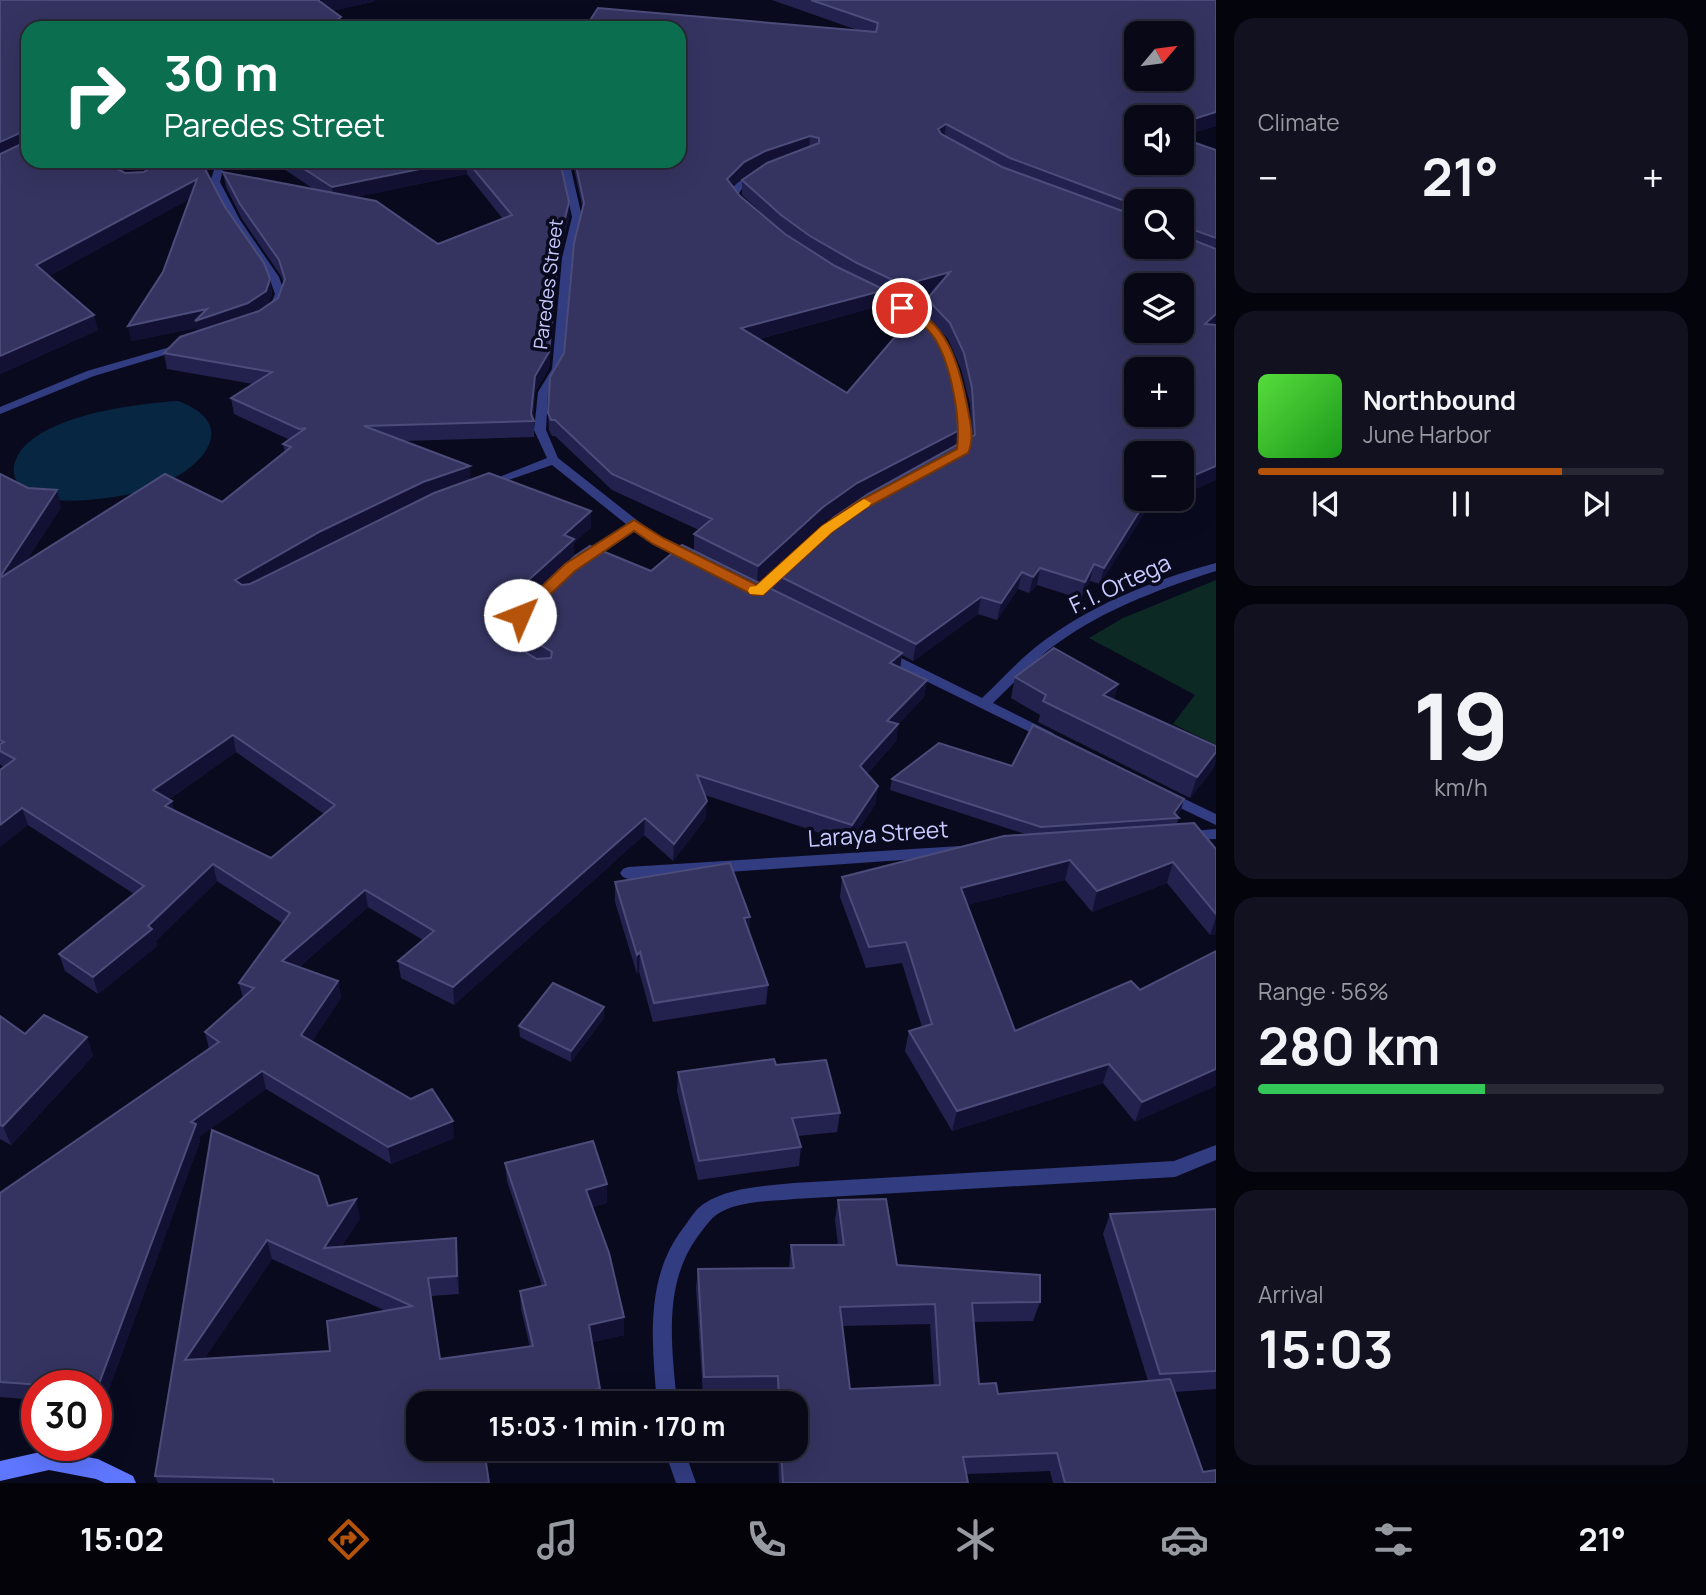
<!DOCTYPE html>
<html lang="en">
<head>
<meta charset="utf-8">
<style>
  body { margin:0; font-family:Manrope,sans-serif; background:#111120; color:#f1f3f6; height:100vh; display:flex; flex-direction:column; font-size:26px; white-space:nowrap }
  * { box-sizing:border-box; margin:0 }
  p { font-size:23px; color:#989aa1 }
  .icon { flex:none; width:38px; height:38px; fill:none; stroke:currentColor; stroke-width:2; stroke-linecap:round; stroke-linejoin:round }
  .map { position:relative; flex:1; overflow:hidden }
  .panel { display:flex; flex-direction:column; gap:18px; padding:18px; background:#04040d; width:490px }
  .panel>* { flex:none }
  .banner { position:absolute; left:21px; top:21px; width:665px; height:147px; border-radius:21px; box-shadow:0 7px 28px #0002,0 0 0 2px #292936; background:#0b6e4f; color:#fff; overflow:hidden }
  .needle { width:46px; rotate:61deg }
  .buttons { position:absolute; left:1124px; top:21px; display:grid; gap:14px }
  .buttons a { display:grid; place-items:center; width:70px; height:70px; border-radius:14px; background:#080817; box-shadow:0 7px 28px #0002,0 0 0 2px #292936; font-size:35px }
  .speed { position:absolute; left:21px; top:1370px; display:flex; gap:14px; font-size:35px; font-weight:700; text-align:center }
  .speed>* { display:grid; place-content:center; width:91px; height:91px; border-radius:50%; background:#080817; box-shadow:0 7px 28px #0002,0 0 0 2px #292936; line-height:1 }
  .speed .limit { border:10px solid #d22; background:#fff; color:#111 }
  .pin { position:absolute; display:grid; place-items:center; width:60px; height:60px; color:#fff; margin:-30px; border:4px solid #fff; border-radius:50%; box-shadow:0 2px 7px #0007 }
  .me { position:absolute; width:77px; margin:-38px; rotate:46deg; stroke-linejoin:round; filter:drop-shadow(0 0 5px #0008) }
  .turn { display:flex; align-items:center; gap:24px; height:147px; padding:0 28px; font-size:32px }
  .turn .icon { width:91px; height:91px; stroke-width:2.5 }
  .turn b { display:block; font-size:49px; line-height:60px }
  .big { font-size:52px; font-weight:700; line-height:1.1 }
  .panel .widget { flex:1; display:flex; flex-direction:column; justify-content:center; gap:10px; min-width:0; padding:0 24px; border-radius:21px; background:#111120 }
  .panel .dial { align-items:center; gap:0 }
  .dial b { font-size:91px; line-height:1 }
  .song { display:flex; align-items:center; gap:21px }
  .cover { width:84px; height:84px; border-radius:10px; background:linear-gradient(135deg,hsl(110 70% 55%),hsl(120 70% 35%)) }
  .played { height:7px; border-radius:4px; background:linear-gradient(90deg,#b45309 75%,#292936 75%) }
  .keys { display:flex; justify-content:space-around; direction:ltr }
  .heat { display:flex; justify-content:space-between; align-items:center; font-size:38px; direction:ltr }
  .charge { height:10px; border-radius:5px; background:linear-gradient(90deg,#34c759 56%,#292936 0) }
  .trip { position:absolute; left:406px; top:1391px; width:402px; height:70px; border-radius:21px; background:#080817; box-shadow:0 7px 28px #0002,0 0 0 2px #292936; font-weight:700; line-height:70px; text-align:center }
  .menu { display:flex; height:112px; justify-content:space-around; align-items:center; background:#030309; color:#989aa1 }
  .menu .icon { width:49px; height:49px }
  .menu .selected { color:#b45309 }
  .menu b { font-size:32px; color:#f1f3f6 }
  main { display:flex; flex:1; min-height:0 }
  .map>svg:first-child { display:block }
  .green { fill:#0d2923 }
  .water { fill:#072641 }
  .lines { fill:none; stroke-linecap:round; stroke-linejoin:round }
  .street { fill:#323c81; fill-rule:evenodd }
  .secondary { fill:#5f76ff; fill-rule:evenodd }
  .wall { fill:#23224e; fill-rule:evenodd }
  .shaded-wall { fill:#121133 }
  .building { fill:#353461; stroke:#4c4c7a; stroke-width:2; fill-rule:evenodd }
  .route { fill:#b45309; stroke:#753606; stroke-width:2 }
  .slow { fill:#f59e0b }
  .labels { text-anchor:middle; stroke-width:7; stroke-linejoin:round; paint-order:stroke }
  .far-street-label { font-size:19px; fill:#c8cbff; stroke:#0a0a1f }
  .street-label { font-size:23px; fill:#c8cbff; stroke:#0a0a1f }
</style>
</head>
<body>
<main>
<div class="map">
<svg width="1216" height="1483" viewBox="0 0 1216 1483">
  <rect width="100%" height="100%" fill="#0a0a1f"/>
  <path class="green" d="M1216,580V745L1173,724L1195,695L1089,638L1123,618Z"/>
  <path class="water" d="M178,401C238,423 207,464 164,483C144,492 119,497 97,499C80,501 61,502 44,498C6,489 5,459 34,438C71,412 135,404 178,401Z"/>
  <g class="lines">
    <g class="street">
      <path d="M118,161H126L121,176L127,180V184H121L111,177Z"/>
      <path d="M217,161H225L220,182L240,220L279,277L285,294L277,313H269L268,311L275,294L269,277L230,220L210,182Z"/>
      <path d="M554,161H563L570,165L582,217L572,258L562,369L548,392L546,430L558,458L638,521L662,538L695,555L697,558L695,561C679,563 648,539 634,530L587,562H579L577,559L579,556L626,524L552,465L489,487H481L479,485L547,458L534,430L538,392L552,369L562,258L572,217L561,166L555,164Z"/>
      <path d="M756,173L764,175L743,187L738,195L747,204L739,206L728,195L736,183Z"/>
      <path d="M867,289C925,307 951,333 964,392C968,412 971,431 970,451L956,459L950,456L958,450C961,415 951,354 926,329C909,312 885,303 863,294V290Z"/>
      <path d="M184,343L189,346L188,348L94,376L0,414V407L87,371Z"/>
      <path d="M787,560L793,564L791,567L762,595H754L752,592L754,589L783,561Z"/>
      <path d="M1216,563V571C1156,590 1097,612 1047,651C1028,667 1011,686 993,703L1053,733L1055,736L1053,739L1048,741L879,658L877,655L879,652H889L982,698C1000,681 1017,662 1037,646C1088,606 1153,580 1216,563Z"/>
      <path d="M526,605L532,609L510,632L518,650L527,657L520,661L508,656L496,631L521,606Z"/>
      <path d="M1166,790L1216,814V825L1161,799L1159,795L1161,791Z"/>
      <path d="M1216,829V839L1181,840L1179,836L1181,832Z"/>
      <path d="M960,846L965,847L967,851L965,855L960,856L628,879L623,877L620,873L623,869L628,867Z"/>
      <path d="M1216,1145V1160L1175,1177L794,1199C772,1201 746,1201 725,1210C712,1215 706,1226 698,1236C662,1285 672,1347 677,1404H657C652,1343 644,1278 684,1227C690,1219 696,1208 705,1203C730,1187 765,1186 794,1183L1174,1161Z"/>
      <path d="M664,1449H684L696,1483H676Z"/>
    </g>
    <path class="secondary" d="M49,1450L98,1459L133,1476L136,1483H105L96,1479L49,1470L0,1481V1461Z"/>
  </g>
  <g class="wall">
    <path d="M0,0H375L372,2L332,11L28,28V161H112L113,167L125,173L225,207L270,279L272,294L268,305L278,298L284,284L281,276L242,219L226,187L223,172L315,190L272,161H560L569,217L559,258L549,368L535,392L533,418L534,421V437L404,441L471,479L591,527L574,543V556L499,625L506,641L537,659L520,648L513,633L512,616L651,571L694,550V534L699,530L612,490L555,436H552L549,430L548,413L564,353L583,210L573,164L567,161H679L860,31L772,0H1216V126L1181,136V117L1136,163L1216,150V480L1136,499H1175L1145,512L1100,584L1090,581L1081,599L1037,585L1029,593L1018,589L997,620L978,614L913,661L902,655L900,668L927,680L924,697L898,724L896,741L867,774L876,803L850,843L705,795L706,818L673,861L644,835L454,1005L401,978L398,961L423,940L368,907L299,967L338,981L341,998L312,1041L454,1138L391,1164L266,1089L199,1137L200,1141L103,1405L96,1404V1386H37V1400L0,1397V1193L209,1049L205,1032L243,998L239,983L282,923L217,881L156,941L157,946L98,994L65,971L59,954L134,894L28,825L3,767L0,764V474L61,507L26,561L222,502L285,453L283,444L290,440L234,414L231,398L253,384L167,369L164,353L197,331L196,328L131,341L163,272L189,199L49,276L98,330L0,374ZM759,168L742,180V195L780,230L794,240L785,234L740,196L733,187L744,177ZM467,174L503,219L438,244L356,197ZM1136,201L1181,247H1136ZM934,291L927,299L925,314L847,393L759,339L883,305L884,292L901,300ZM931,321L948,339L961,369L970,404L972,437L956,446L958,431ZM891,481L773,573L772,589L758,582L821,524L855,500ZM236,752L324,814L271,858L174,810L169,799Z"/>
    <path d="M1015,677L1118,684L1114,700L1216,746V759L1213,769L1190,798L1038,722L1040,715L1011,698Z"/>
    <path d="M1012,766L1181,810L1177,816L1179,818L1176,825L1216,849V934L1210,935L1167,883L1092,912L1065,880L967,905L1015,1031L1140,990L1216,951L1135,1122L1103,1083L952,1131L905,1051L909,1031L922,1027L902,963L866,968L840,897L842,877L1028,835L890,790L892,779Z"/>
    <path d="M615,882L750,917L749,932L768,985L766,1004L653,1022L639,971L637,974L615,902Z"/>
    <path d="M604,1007V1018L571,1062L520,1037L519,1026Z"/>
    <path d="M0,1016L25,1034L87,1037L93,1056L11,1145L0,1139Z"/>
    <path d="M776,1065L840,1113L837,1132L798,1136L801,1147L799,1166L698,1180L677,1091L678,1072Z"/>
    <path d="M212,1130L328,1206L360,1218L341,1247L456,1238L458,1257L459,1294L431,1296L440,1359L530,1347L521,1309L520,1291L542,1286L507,1181L505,1163L607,1184V1203L592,1207L624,1335L592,1342L600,1389V1404H418L489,1483H158L155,1476ZM272,1259L386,1311L330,1351L204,1359Z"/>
    <path d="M838,1200L897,1265L1040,1302L1033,1321L974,1322L979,1384L998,1394L1148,1381L1103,1234L1110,1214L1216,1209V1389L1175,1392L1203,1472L1216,1483H1053L1050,1471L966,1474L968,1483H779L778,1449H796V1404H775V1395L703,1396L696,1288L698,1269L789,1268L791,1245H838L835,1220ZM930,1324L934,1386L850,1389L842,1326Z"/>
  </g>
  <g class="shaded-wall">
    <path d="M318,0H375L372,2L319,14Z"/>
    <path d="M341,17L342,28H325Z"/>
    <path d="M1216,112V126L1181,136V123Z"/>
    <path d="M946,124L944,139L936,143L938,129Z"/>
    <path d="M24,131L27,146L0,158V142Z"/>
    <path d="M810,136L809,150L764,166L744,177L726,193L727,179L744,162L765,151Z"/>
    <path d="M106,161H112L113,165L108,178L105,163Z"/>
    <path d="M459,161H466L467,174L333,202L332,187Z"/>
    <path d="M197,179L199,194L40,281L36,265Z"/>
    <path d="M569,202V217L559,258L549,368L535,392L532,421L531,414L535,376L559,243Z"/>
    <path d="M1186,227L1182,242H1181V229Z"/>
    <path d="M950,272L948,287L901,300L903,285Z"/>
    <path d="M270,279L272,294L268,306L251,319L198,337L196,328L131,341L128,326Z"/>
    <path d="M885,290L883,305L740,344L741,328Z"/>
    <path d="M1216,314V325L1205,324Z"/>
    <path d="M94,315L98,330L0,374V356Z"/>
    <path d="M958,431L955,447L855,500L821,524L757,583L758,566L823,507L857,483Z"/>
    <path d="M470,466L471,482L238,597L235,580L321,531L423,482Z"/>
    <path d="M1216,466V480L1181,496V481Z"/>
    <path d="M57,490L61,507L5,595L0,577Z"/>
    <path d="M1147,499H1175L1145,512L1100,584L1104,568Z"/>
    <path d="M591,511V527L574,543V556L494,629L493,612L564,535Z"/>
    <path d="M1094,564L1090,581L1081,599L1085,582Z"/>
    <path d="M1040,568L1037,585L1029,593L1033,577Z"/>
    <path d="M1022,572L1018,589L997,620L1001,603Z"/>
    <path d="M981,597L978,614L913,661L916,644Z"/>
    <path d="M902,653L900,671L890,663Z"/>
    <path d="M927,680L924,697L885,738L887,721Z"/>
    <path d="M1118,684L1113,705L1103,695Z"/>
    <path d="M898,724L896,741L858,784L860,766Z"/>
    <path d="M233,735L236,752L157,807L153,790Z"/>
    <path d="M1216,752V759L1213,769L1190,798L1197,777Z"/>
    <path d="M878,786L876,803L850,843L852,825Z"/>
    <path d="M1184,799L1181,810L1175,818L1174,813Z"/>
    <path d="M172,801L176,818L165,806Z"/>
    <path d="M707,801L706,818L673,861L674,844Z"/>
    <path d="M22,808L28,825L0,847V825Z"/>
    <path d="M645,818L644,835L454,1005L453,987Z"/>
    <path d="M1070,860L1065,880L956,908L961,888Z"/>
    <path d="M1173,862L1167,883L1092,912L1097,891Z"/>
    <path d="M213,864L217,881L156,941L157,946L98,994L93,977L148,926Z"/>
    <path d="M365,890L368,907L286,978L282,961Z"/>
    <path d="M750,917L749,937L744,918Z"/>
    <path d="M1216,918V934L1210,935Z"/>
    <path d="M640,952L639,971L637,974V955Z"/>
    <path d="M338,981L341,998L305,1052L301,1035Z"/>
    <path d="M604,1007V1018L571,1062V1051Z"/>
    <path d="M87,1037L93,1056L11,1145L3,1126Z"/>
    <path d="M1109,1064L1103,1083L952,1131L957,1111Z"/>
    <path d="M1216,1069V1086L1135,1122L1142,1102Z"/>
    <path d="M262,1071L266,1089L199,1137L200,1141L103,1405L97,1389L191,1122Z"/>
    <path d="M453,1121L454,1138L391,1164L388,1147Z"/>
    <path d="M607,1184V1203L587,1208L586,1190Z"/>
    <path d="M356,1199L360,1218L328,1266L324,1248Z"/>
    <path d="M456,1238L458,1257L459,1294L457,1276Z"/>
    <path d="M267,1240L272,1259L191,1378L185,1360Z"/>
    <path d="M624,1317V1335L589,1343V1325Z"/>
  </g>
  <g class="building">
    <path d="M0,0H320H318L341,17L325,28H28V161H106L105,163L125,173L144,172L160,161L205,169L225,207L264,263L270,279L266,291L248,303L195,321L207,309L128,326L163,272L197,179L36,265L94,315L0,356V154L26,142L27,132L24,131L0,142Z"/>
    <path d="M811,0H1216V112L1181,123V117H1136V163H1181V138L1216,150V238L1186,227L1181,229V201H1136V205L1010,158L946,124L938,129L941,134L1002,167L1136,216V247H1181V235L1216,249V314L1205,324L1216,325V466L1181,481V453H1136V499H1147L1104,568L1094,564L1085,582L1040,568L1033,577L1022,572L1001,603L981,597L916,644L773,573L834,517L868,494L975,435L972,388L964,353L950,323L927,299L950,272L903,285L857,263L810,236L781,215L742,180L767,163L819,143V138L810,136L765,151L744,162L727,179L740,196L785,234L835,266L885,290L741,328L847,393L919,309L929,318L943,342L952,372L957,405L958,431L857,483L823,507L758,566L694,534L712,519L612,474L555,420H551L548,413L550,377L564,353L574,243L584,203L575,161H679V28H585L598,8L876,32L878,23ZM1136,33H1181V79H1136ZM1136,285H1181V331H1136ZM1136,369H1181V415H1136Z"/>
    <path d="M292,161H459L332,187Z"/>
    <path d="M467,161H560L569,202L559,243L549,352L535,376L531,414L534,421L364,426L470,466L423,482L321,531L235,580L242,585L250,584L434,493L489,473L591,511L564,535L574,539L493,612L506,641L537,659L551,658L552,652L519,631L512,616L575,556L590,546L651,571L682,545L902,653L890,663L927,680L887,721L898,724L860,766L878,786L852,825L697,775L707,801L674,844L645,818L453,987L398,961L434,931L365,890L282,961L338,981L301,1035L411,1099L432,1089L453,1121L388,1147L262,1071L191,1122L196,1124L97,1389L96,1386H56L0,1382V1193L219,1042L205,1032L254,988L239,983L290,913L213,864L148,926L152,929L93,977L59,954L144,886L22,808L0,825V770L15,759L0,751V744L4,742L0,740V578L165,474L222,502L291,447L283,444L306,428L299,429L231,398L272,372L164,353L180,337L259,311L278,298L285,279L279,260L240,204L223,172L376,201L438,244L512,215ZM233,735L335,805L271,858L165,806L172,801L153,790Z"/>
    <path d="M0,474L28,488L57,490L0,577Z"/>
    <path d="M1054,648L1118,684L1103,695L1216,746V752L1197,777L1043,701L1046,695L1015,677Z"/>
    <path d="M1033,725L1184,799L1174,813L1179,818L1041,827L892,779L939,743L1012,766Z"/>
    <path d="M1194,823L1216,849V914L1173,862L1097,891L1070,860L961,888L1015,1031L1131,981L1140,990L1216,951V1069L1142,1102L1109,1064L957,1111L909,1031L932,1024L906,942L869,947L842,877L1004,836Z"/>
    <path d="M730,863L750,917L744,918L768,985L654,1003L640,952L637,955L615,882Z"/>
    <path d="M553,983L604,1007L571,1051L519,1026Z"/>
    <path d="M44,1015L87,1037L3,1126L0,1125V1016L25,1034Z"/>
    <path d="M774,1059L776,1065L826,1060L840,1113L792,1118L801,1147L699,1161L678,1072Z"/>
    <path d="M212,1130L318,1176L328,1206L356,1199L324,1248L456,1238L457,1276L428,1278L440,1359L533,1346L520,1291L546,1285L505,1163L593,1141L607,1184L586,1190L609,1253L624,1317L589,1325L600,1389L500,1404H418V1449H484L489,1483H274L273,1479L155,1476ZM267,1240L412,1306L327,1321L330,1351L185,1360Z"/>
    <path d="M886,1199L897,1265L1040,1275V1302L972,1303L979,1384L996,1383L998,1394L1170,1379L1203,1472L1216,1470V1483H1065L1057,1453L963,1457L968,1483H783L781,1449H796V1404H779L778,1376L704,1377L698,1269L794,1268L791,1245H844L838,1200ZM935,1304L940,1385L850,1389L840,1307Z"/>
    <path d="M1216,1209V1371L1160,1374L1110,1214Z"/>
  </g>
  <path class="route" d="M902,304C947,319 959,364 967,405C970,421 975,438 968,453L866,508L832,532L763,595H753L653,544L634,531L575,571L525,618H515L512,615L515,612L565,564L634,520L663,538L757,585L822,526L857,502L957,449C961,418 950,350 926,328C918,321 907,316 898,310L896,308Z"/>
  <path class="slow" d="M864,499L871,503L869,506L832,532L763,595L750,594L748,591L750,587L756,586L822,526Z"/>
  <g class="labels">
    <g class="far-street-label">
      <text transform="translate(548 284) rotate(-83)" y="7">Paredes Street</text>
    </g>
    <g class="street-label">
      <text transform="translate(1120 584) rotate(-25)" y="8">F. I. Ortega</text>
      <text transform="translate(878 834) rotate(-4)" y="8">Laraya Street</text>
    </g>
  </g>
</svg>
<div class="buttons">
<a><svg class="needle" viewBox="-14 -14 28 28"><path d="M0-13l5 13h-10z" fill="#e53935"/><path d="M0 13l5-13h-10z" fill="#989aa1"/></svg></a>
<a><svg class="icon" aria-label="sound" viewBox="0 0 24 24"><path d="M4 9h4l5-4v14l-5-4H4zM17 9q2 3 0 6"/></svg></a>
<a><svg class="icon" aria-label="search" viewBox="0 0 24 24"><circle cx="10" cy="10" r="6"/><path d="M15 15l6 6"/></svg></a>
<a><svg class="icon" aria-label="layers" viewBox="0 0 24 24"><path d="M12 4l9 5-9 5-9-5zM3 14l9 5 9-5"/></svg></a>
<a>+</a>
<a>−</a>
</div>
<div class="speed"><div class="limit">30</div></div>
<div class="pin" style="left:902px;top:308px;background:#d93025"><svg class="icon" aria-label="arrive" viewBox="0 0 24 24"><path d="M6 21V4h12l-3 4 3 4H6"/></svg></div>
<svg class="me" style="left:520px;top:615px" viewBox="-20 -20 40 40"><circle r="19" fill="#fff"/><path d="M0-13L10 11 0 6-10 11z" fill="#b45309"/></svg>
<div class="trip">15:03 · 1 min · 170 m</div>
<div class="banner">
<div class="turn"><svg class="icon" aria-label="right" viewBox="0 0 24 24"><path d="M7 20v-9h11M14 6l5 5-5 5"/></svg><div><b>30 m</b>Paredes Street</div></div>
</div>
</div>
<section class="panel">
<div class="widget"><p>Climate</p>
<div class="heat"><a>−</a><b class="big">21°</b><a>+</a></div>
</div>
<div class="widget">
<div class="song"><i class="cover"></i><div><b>Northbound</b><p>June Harbor</p></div></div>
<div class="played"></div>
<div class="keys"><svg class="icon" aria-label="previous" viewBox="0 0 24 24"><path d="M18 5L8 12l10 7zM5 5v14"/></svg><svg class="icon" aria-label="pause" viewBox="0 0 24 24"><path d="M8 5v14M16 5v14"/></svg><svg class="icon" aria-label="next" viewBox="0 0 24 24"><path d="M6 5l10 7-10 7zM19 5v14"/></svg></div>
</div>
<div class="widget dial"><b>19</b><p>km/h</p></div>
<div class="widget"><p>Range · 56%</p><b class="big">280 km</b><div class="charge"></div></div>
<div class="widget"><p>Arrival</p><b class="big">15:03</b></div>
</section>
</main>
<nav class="menu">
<b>15:02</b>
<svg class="icon selected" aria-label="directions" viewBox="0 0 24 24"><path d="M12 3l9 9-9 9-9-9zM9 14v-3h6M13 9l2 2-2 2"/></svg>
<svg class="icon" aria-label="music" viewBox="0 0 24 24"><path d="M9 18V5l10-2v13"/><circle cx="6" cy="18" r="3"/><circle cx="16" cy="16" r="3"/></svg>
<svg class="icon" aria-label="phone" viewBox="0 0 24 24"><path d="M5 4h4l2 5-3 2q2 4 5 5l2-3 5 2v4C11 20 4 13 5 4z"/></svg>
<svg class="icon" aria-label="climate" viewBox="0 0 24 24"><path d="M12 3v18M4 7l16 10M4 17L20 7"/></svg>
<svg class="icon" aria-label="car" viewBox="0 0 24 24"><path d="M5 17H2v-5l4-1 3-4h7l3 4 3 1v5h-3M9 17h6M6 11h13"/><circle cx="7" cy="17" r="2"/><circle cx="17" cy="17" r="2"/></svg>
<svg class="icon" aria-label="filters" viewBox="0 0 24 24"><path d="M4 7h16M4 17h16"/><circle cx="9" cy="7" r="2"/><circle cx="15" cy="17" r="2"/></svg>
<b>21°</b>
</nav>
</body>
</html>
